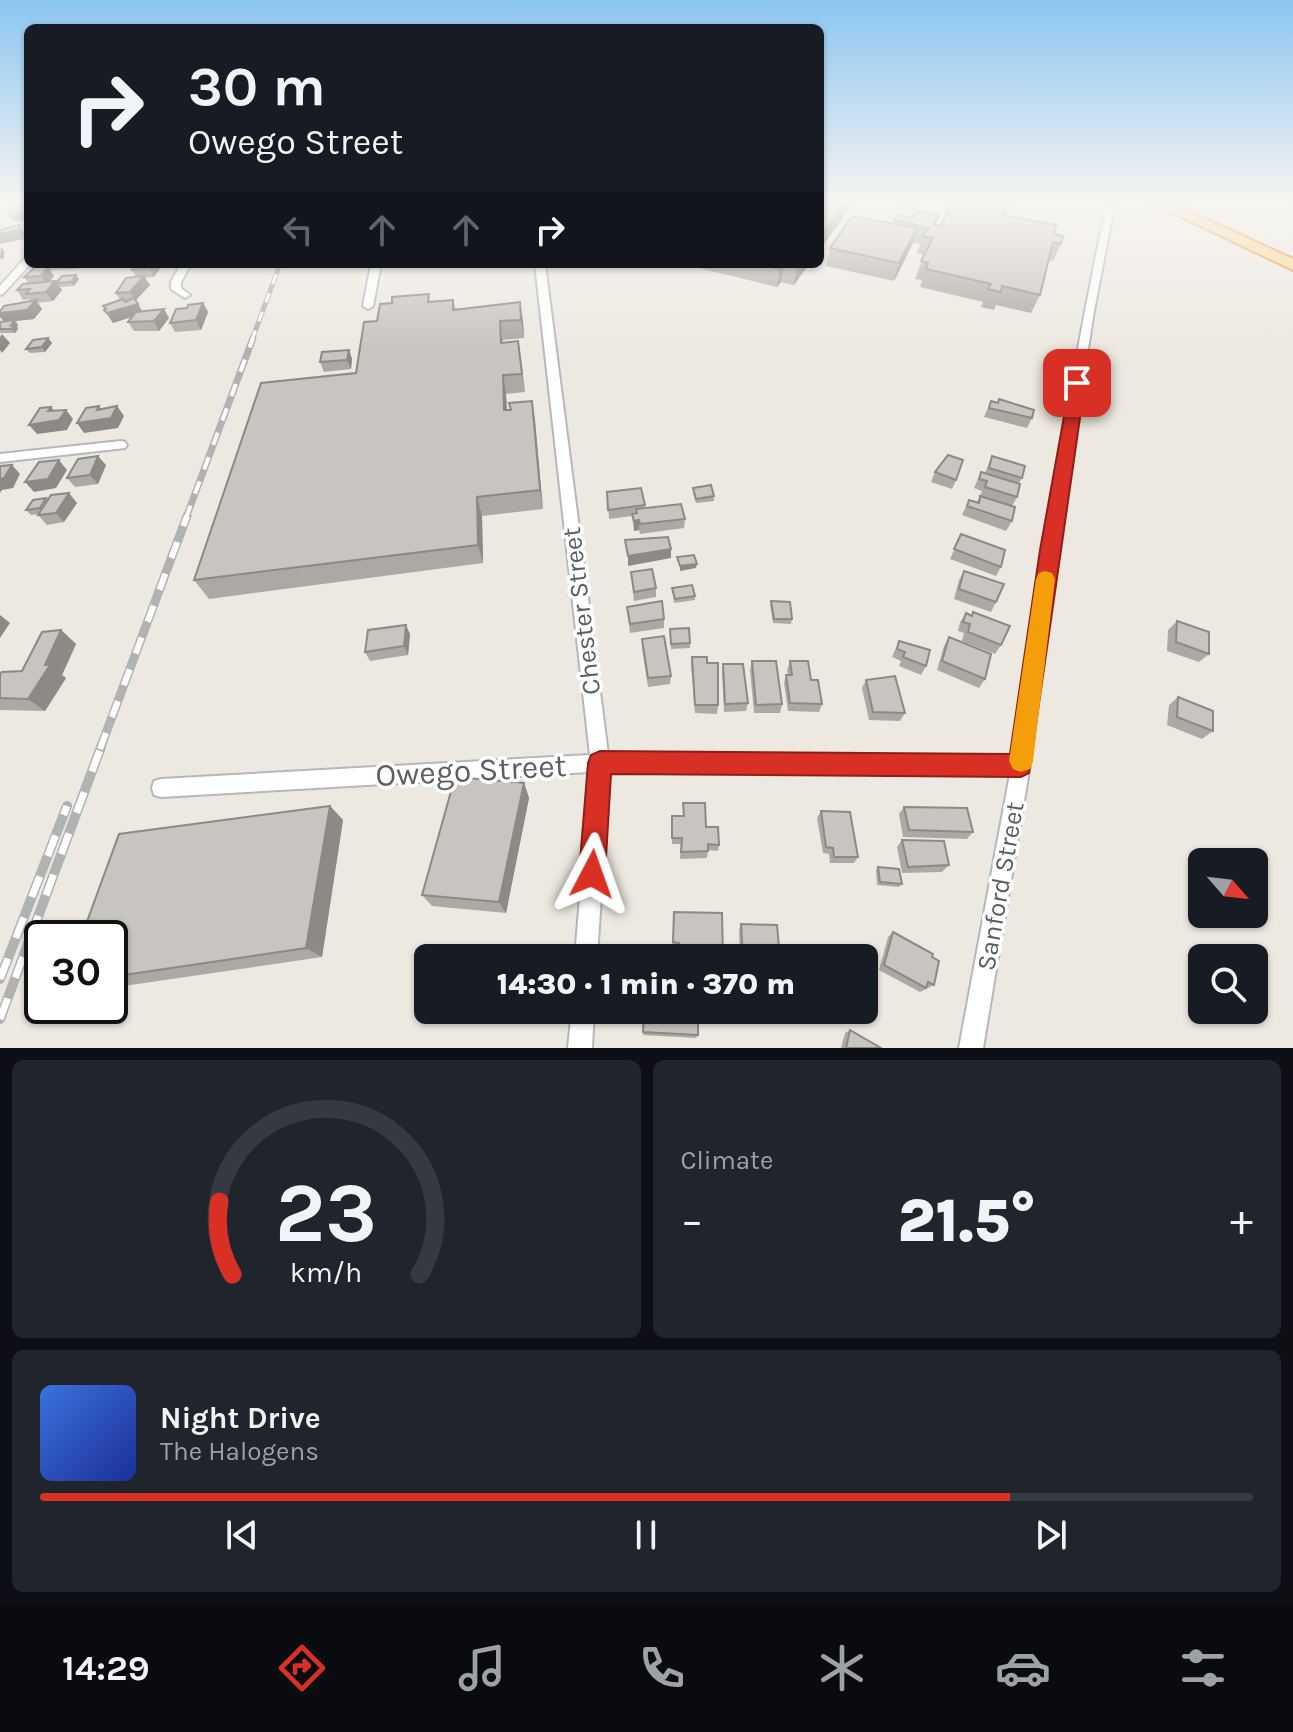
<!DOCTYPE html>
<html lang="en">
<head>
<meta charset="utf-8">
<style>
  body { margin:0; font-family:Karla,sans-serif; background:#20242c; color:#f1f3f6; height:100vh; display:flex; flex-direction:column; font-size:30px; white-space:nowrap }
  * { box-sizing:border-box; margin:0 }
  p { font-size:26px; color:#9ea1a6 }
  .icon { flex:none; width:44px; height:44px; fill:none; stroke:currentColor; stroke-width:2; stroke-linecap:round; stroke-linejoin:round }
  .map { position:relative; height:1048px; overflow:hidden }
  .drawer { display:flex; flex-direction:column; gap:12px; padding:12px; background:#0d0f14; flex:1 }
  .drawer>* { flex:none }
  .top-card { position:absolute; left:24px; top:24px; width:800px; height:244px; border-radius:12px; box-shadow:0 2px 6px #0004; background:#171b24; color:#f1f3f6; overflow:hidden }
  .needle { width:52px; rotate:118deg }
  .buttons { position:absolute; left:1188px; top:848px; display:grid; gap:16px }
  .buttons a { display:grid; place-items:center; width:80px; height:80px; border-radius:12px; background:#171b24; box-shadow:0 2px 6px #0004; font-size:40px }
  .speed { position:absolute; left:24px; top:920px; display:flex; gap:16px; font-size:40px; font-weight:700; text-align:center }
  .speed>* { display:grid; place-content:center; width:104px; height:104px; border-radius:50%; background:#171b24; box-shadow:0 2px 6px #0004; line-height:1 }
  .speed .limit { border:4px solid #111; border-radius:12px; background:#fff; color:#111 }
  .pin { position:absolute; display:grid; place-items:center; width:68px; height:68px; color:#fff; margin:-34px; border-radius:16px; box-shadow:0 4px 12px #0006 }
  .me { position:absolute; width:88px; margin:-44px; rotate:4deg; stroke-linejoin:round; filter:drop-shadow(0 0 6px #0008) }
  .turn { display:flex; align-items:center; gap:28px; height:168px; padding:0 32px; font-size:36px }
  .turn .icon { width:104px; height:104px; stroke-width:2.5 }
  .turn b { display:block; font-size:56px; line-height:68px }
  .lanes { display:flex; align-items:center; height:76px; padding:0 32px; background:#0003; justify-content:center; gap:40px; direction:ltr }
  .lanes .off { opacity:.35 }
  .big { font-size:60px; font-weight:800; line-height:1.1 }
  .drawer .widget { flex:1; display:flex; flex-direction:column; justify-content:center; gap:12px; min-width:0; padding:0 28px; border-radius:12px; background:#20242c }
  .drawer .dial { align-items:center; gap:0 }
  .dial svg { height:208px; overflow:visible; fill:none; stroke:#363941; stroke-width:7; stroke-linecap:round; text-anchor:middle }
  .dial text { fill:#f1f3f6; stroke:none }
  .song { display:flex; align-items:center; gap:24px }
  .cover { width:96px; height:96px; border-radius:12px; background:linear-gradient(135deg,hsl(220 70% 55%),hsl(230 70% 35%)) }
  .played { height:8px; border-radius:4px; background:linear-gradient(90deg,#d93025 80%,#363941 80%) }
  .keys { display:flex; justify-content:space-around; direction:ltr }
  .heat { display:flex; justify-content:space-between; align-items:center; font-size:44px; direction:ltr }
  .drawer .tiles { flex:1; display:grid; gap:12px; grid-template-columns:1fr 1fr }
  .widget:last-child { grid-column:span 2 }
  .trip { position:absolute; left:414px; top:944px; width:464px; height:80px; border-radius:12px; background:#171b24; box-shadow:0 2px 6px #0004; font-weight:800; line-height:80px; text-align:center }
  .menu { display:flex; height:128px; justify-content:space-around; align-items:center; background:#090b0e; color:#9ea1a6 }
  .menu .icon { width:56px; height:56px }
  .menu .active { color:#d93025 }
  .menu b { font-size:36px; color:#f1f3f6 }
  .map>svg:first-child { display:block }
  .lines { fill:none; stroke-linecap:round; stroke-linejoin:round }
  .street-casing { stroke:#b4b8bc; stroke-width:4 }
  .highway-casing { stroke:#eb8803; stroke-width:4 }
  .street { fill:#fff; fill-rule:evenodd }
  .highway { fill:#fbd28a; fill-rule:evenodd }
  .rail-far3-casing { stroke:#b1b2b2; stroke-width:5 }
  .rail-far2-casing { stroke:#b1b2b2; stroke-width:7 }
  .rail-far1-casing { stroke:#b1b2b2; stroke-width:9 }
  .rail-casing { stroke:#b1b2b2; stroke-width:10 }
  .rail-far3 { stroke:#fff; stroke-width:3; stroke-dasharray:10; stroke-linecap:butt }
  .rail-far2 { stroke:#fff; stroke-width:4; stroke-dasharray:13; stroke-linecap:butt }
  .rail-far1 { stroke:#fff; stroke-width:6; stroke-dasharray:17; stroke-linecap:butt }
  .rail { stroke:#fff; stroke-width:7; stroke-dasharray:22; stroke-linecap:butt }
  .wall { fill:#aca9a4 }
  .shaded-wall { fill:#8c8986 }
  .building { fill:#c8c4bf; stroke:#8c8986; stroke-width:2 }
  .route { fill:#d93025; stroke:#8d1f18; stroke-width:2 }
  .slow { fill:#f59e0b }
  .labels { text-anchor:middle; stroke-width:7; stroke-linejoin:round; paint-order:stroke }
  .street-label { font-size:26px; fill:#5a5f62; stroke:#fff }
  .near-street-label { font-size:32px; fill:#5a5f62; stroke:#fff }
</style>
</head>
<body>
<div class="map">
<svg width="1293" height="1048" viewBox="0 0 1293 1048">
  <rect width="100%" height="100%" fill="#ede9e1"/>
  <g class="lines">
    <defs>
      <g id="street">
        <path d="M1107,202H1115L1094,311L1056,550L1030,765L983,1048H959L1010,774L609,772L597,958H575L590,772L161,797L154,795L152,788L154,781L161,779L590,755L535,264H545L608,754L1013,756C1039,570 1068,386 1107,202Z"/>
        <path d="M28,257L30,264L3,294L0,295V286L25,258Z"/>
        <path d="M181,264H191L181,282V288L190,295L185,298L171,289V282Z"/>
        <path d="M371,264H381L373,306L368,309L363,306Z"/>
        <path d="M121,441L125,442L127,445L125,448L0,462V454Z"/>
        <path d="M572,1010H594L592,1048H568Z"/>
      </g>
      <path id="highway" d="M1150,202H1169L1293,259V270Z"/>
    </defs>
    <use href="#street" class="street-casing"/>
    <use href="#highway" class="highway-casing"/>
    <use href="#street" class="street"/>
    <use href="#highway" class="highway"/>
    <defs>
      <path id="rail-far3" d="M252,340L280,264"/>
      <path id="rail-far2" d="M186,518L253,338"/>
      <path id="rail-far1" d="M100,749L187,516"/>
      <g id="rail">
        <path d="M0,979L67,806"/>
        <path d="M0,1019L101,747"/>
      </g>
    </defs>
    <use href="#rail-far3" class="rail-far3-casing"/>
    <use href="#rail-far2" class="rail-far2-casing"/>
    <use href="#rail-far1" class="rail-far1-casing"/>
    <use href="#rail" class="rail-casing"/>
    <use href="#rail-far3" class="rail-far3"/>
    <use href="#rail-far2" class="rail-far2"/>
    <use href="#rail-far1" class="rail-far1"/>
    <use href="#rail" class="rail"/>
  </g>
  <g class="wall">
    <path d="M894,202H921L918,207Z"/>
    <path d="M1005,215L1054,234L1061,244L1053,261L1048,260L1040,295L1031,313L996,305L994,310L981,307L983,302L920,287L922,280L915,279L924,255L917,253L920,244L913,243L894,281L826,266L830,248L893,224L894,220L940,226Z"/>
    <path d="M43,264H82L78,269L50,270L54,276L50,281H55L56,282L79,279L74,286L60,287L62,290L53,301L37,303L42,309L34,319L15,321L18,325L17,327L18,329L15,333H0V322L4,321L0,317V311L31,301L30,299L23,300L17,290L28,283L24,277L45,267Z"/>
    <path d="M135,264H160L161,267L154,277L145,278L150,285L135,301L142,311L169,318L159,331H134L128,322L132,317L113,323L104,310H106L103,306L120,300L116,293L136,277L132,270Z"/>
    <path d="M682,264H809L794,285L781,282L777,287Z"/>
    <path d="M453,300L456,310L523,321L524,338L503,340V342L518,341L525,392L506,394L507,410L532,401L543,509L482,516L483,563L209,599L194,580L356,373L377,321L431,302Z"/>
    <path d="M203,303L208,312L201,330L175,332L170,323Z"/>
    <path d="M48,338L52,343L45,352L30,353L26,349Z"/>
    <path d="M349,350L352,359L351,369L324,372L320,362Z"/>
    <path d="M999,399L1032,418L1027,428L984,417L991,401L997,403Z"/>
    <path d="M992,456L1022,478L1019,483L1017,497L1012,506V521L1006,531L962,515L969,500L977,502L980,496L982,491L974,488L981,472L985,473Z"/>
    <path d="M106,465L98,484L75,487L67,478Z"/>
    <path d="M935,472L956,480L952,489L931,482Z"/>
    <path d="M693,488L714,496V501L696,503L693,493Z"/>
    <path d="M607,492L645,505V508L685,519L684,528L640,534L639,530L634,531L632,516L609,519Z"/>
    <path d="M46,498L48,500L77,503L64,522L47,525L38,515L39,514L31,515L26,510Z"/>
    <path d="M961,534L1001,567L996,576L950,559Z"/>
    <path d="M964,571L996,602L991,612L954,599L959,580Z"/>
    <path d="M631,572L656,588V597L634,601Z"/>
    <path d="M672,588L695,596V600L674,603Z"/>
    <path d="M771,601L792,619L791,624L773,623L770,605Z"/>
    <path d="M627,607L664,619V628L630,633Z"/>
    <path d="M973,612L1001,645L995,654L962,641L964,633L958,631L960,622L966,613L971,615Z"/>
    <path d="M1177,621L1209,654L1199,662L1167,651L1168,630Z"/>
    <path d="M61,630L76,644L62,675L66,678L45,711L0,710V674L22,671Z"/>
    <path d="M670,633L690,643V648L671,649Z"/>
    <path d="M410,634L408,655L370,661L365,652Z"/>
    <path d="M949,637L985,679L979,688L937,670L944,646Z"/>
    <path d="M642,639L671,676L670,684L648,687L642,648Z"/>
    <path d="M899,641L926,666L921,675L899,666L901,661L892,657Z"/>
    <path d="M692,657L707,663L718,705L717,714L695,713L691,665Z"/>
    <path d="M752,661L782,704L780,713H754L750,670Z"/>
    <path d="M790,661L811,680L822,704L819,712L788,711L784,683L786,675H788L787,670Z"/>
    <path d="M723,664L748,703L746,711L724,712L722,673Z"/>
    <path d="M866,680L905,713L900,721L869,720L862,688Z"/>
    <path d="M1178,697L1213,731L1202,739L1167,725L1169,705Z"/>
    <path d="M524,783L529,798L506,913L432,906L422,895Z"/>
    <path d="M683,803L706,827L719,845L718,851L708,850L707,858L680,859L681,844H672V816H683Z"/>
    <path d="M330,806L343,820L322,957L110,988V938Z"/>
    <path d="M904,807L973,832L967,839L903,837L899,814Z"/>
    <path d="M821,811L858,857L854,863H830L829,854L823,853L817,818Z"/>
    <path d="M902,840L949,865L942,872L902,873L897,847Z"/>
    <path d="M878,867L902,884L899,887L877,885L876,870Z"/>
    <path d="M674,912L722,913L723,958H678V948L672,947Z"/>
    <path d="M741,924L780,958H740L739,930Z"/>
    <path d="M893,932L932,957L934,985L920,992L879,970L888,937Z"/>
    <path d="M644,1010L698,1035L696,1038L643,1035Z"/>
    <path d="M850,1030L881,1048H841L845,1033Z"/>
  </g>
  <g class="shaded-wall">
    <path d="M846,202H855L820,249V236Z"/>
    <path d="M28,210V220L14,222L8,214Z"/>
    <path d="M19,225L25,234L24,239L0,244V234Z"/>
    <path d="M917,228L912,245L894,281L899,263Z"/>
    <path d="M1,247L4,251V258L0,259Z"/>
    <path d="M152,264H160L161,267L154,277L149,268Z"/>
    <path d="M784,264L781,282L777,287L780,269Z"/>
    <path d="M799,264H809L794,285L797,267Z"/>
    <path d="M48,267L54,276L47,285L41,276Z"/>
    <path d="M76,275L79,279L74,286L71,282Z"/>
    <path d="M144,276L150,285L135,301L130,292Z"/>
    <path d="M55,281L62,290L53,301L46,292Z"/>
    <path d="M36,300L42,309L34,319L15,321L18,325L17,327L18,329L15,333L11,329V325L5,323L0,317V313Z"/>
    <path d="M520,302L523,321L524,338L521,320Z"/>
    <path d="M203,303L208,312L201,330L196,320Z"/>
    <path d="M138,304L143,313L113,323L107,313Z"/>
    <path d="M164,309L169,318L159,331L154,321Z"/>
    <path d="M2,334L10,343L2,353L0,350V337Z"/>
    <path d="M48,338L52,343L45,352L42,347Z"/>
    <path d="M518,341L521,359L525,392L522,374Z"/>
    <path d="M349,350L352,359L351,369L347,360Z"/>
    <path d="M503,375L506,394L508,429L504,410Z"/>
    <path d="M532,401L535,420L543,509L540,490Z"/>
    <path d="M99,406L106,416L117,406L124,416L118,428L84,433L77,423L97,410Z"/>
    <path d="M51,407L59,417L66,410L73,419L67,430L37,434L29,425L48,411Z"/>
    <path d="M98,456L106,465L98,484L90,475Z"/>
    <path d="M59,460L67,470L56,488L34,492L25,482Z"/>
    <path d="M12,465L20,474L13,488L2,490L0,493V479Z"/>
    <path d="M69,493L77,503L64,522L56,513Z"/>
    <path d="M477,497L482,516L483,563L478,545Z"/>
    <path d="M639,520V530L634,531V521Z"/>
    <path d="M671,549V558L628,566V556Z"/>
    <path d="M697,564L696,568L680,571V566Z"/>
    <path d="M0,615L10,623L0,638Z"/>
    <path d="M406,625L410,634L408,655L404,646Z"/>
    <path d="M61,630L76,644L62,675L66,678L45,711L28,699Z"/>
    <path d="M524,783L529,798L506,913L499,902Z"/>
    <path d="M330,806L343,820L322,957L306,948Z"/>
  </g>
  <g class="building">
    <path d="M820,202H846L820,236Z"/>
    <path d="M952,202H1010L1003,215L1056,225L1054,234L1063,236L1061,244L1053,242L1040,295L1002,286L1001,292L988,289L991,284L926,269L928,263L921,261L933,238L922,236L928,228L894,220L898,215L911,218L915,211L939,215L934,225L940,226Z"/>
    <path d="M28,205V210L8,214L9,209Z"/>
    <path d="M852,216L917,228L899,263L830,248Z"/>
    <path d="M19,225V230L0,234V230Z"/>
    <path d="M135,264H152L149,268L132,270Z"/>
    <path d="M759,264H799L797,267L784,264L780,269Z"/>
    <path d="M36,266L48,267L41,276L24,277Z"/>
    <path d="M76,275L71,282L56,283L62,276Z"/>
    <path d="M144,276L130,292L116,293L126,278Z"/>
    <path d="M55,281L46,292L26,294L30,289L17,290L23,284Z"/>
    <path d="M429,294L428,302L453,300V310L520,302L521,320L500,321L501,343L518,341L522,374L503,375L504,410H511L509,403L532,401L540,490L477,497L478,545L194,580L261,383L356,373L364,322L377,321L380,304L392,303V297Z"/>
    <path d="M134,298L138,304L107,313L104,310L106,309L103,306L123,299L125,302Z"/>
    <path d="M36,300L27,310L0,313V311L4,306Z"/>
    <path d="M203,303L196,320L170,323L176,309L187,308L188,305Z"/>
    <path d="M164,309L154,321L128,322L136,312Z"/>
    <path d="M15,320L11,325L15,324L11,329H0V322Z"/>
    <path d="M48,338L42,347L26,349L33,340Z"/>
    <path d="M349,350L347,360L320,362L322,352Z"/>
    <path d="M999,399L1034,410L1032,418L989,408L991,401L998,403Z"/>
    <path d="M99,406L97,410L117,406L111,418L77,423L86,408Z"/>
    <path d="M51,407L48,411L66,410L59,420L29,425L40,408Z"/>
    <path d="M948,455L963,460L956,480L935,472Z"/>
    <path d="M98,456L90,475L67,478L78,459Z"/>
    <path d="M992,456L1025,466L1022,478L989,468Z"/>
    <path d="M59,460L48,479L25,482L39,462Z"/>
    <path d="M12,465L4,478L0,479V466Z"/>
    <path d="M981,472L1020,484L1017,497L985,487L987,481L979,479Z"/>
    <path d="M711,485L714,496L696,499L693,488Z"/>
    <path d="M641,488L645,505L608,510L607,492Z"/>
    <path d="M69,493L56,513L38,515L51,495Z"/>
    <path d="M980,496L1015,507L1012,521L967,506L969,500L979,503Z"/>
    <path d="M46,498L40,508L26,510L33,500Z"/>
    <path d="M681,504L685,519L640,524L639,520L634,521L632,514L637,513L636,509Z"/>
    <path d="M961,534L1005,550L1001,567L954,549Z"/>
    <path d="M668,537L671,549L628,556L625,540Z"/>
    <path d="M694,555L697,564L680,566L677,557Z"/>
    <path d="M652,569L656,588L634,592L631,572Z"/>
    <path d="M964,571L1004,584L996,602L959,589Z"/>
    <path d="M692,585L695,596L675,599L672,588Z"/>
    <path d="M662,601L664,619L630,624L627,607Z"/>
    <path d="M771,601L790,602L792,619H774Z"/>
    <path d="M973,612L1010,626L1001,645L968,632L970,624L963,622L966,613L972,616Z"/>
    <path d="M1177,621L1209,632V654L1176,642Z"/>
    <path d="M406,625L404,646L365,652L368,630Z"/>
    <path d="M689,628L690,643L671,644L670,629Z"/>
    <path d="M61,630L45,665H50L28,699L0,698V674L2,672L22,671L42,632Z"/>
    <path d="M664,636L671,676L648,678L642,639Z"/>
    <path d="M949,637L991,654L985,679L942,661Z"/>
    <path d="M899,641L930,650L926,666L903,657L905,652L897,649Z"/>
    <path d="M692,657H707V663H718V705H695Z"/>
    <path d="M752,661H776L782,704L756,705Z"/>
    <path d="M790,661H808L811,680H818L822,704L790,703L786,675H792Z"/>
    <path d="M723,664H743L748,703L725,704Z"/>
    <path d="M895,676L905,713L873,712L866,680Z"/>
    <path d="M1178,697L1213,711V731L1177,717Z"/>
    <path d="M455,777L524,783L499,902L422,895Z"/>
    <path d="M683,803H705L706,827H718L719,845L708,844V851L681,852L682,838H672V816H684Z"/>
    <path d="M330,806L306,948L110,977V938H81L119,834Z"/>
    <path d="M904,807L967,808L973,832L909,830Z"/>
    <path d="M821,811L850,812L858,857H834L833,848L826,847Z"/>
    <path d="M902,840L944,841L949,865L908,867Z"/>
    <path d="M878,867L899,869L902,884L880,882Z"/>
    <path d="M674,912L722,913L723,957L679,956V943L673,942Z"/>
    <path d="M741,924L777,925L780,958H743Z"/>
    <path d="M893,932L933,954L932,957L939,961L934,985L928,982L926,988L884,965Z"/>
    <path d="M644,1010H698V1035L643,1032Z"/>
    <path d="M850,1030L881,1048H846Z"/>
  </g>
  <linearGradient id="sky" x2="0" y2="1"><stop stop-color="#8bc6f1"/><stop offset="0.58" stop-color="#f7f5f2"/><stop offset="1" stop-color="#f7f5f2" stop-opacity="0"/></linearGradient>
  <rect width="1293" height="349" fill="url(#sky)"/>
  <path class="route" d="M1077,379L1085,383L1029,773L1021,777L611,774L605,874L602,884L592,888L583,884L579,874L588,763L591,755L600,751L1010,754L1040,550L1070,383Z"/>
  <path class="slow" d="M1045,571L1052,573L1055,579L1033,761L1030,769L1021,772L1013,769L1009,761L1036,579L1039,573Z"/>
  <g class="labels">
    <g class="street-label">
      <text transform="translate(581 611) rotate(-97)" y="9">Chester Street</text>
      <text transform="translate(1000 886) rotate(-80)" y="9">Sanford Street</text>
    </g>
    <g class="near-street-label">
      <text transform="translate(471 770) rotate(-3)" y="11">Owego Street</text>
    </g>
  </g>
</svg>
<div class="buttons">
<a><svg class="needle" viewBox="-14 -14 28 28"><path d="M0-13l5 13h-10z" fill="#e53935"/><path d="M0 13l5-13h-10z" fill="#9ea1a6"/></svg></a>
<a><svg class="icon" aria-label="search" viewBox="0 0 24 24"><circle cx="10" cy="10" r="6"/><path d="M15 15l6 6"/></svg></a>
</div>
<div class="speed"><div class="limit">30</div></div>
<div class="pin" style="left:1077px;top:383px;background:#d93025"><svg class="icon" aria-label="arrive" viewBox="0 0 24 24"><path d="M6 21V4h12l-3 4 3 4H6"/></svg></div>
<svg class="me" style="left:592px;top:874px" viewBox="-20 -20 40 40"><path d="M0-17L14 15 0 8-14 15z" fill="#d93025" stroke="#fff" stroke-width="4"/></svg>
<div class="trip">14:30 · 1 min · 370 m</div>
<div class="top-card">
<div class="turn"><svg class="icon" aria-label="right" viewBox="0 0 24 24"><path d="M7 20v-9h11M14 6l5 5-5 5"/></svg><div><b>30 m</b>Owego Street</div></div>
<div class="lanes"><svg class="icon off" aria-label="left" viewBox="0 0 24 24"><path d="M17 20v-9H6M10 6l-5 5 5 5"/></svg><svg class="icon off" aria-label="ahead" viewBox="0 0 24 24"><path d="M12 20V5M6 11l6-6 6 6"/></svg><svg class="icon off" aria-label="ahead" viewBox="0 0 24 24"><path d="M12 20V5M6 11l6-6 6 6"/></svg><svg class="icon" aria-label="right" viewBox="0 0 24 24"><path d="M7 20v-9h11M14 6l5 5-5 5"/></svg></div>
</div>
</div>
<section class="drawer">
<div class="tiles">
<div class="widget dial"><svg viewBox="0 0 100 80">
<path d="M14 69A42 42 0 1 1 86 69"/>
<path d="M14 69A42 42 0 0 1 9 41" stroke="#d93025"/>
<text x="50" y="56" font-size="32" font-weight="700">23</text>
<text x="50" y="72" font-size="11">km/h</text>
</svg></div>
<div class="widget"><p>Climate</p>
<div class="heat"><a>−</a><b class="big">21.5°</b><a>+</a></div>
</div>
<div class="widget">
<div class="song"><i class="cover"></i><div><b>Night Drive</b><p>The Halogens</p></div></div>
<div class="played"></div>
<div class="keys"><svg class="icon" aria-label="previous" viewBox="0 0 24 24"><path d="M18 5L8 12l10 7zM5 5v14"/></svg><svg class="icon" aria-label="pause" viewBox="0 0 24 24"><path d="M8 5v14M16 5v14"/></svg><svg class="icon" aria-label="next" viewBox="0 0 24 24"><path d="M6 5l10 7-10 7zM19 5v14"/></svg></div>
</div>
</div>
</section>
<nav class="menu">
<b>14:29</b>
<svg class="icon active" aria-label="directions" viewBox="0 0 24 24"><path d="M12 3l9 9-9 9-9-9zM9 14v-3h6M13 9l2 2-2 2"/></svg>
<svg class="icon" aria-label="music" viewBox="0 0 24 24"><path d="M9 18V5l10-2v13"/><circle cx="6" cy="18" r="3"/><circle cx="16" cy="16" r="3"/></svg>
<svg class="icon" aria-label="phone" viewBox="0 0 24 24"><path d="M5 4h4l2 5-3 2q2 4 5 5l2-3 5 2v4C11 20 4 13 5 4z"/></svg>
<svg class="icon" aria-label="climate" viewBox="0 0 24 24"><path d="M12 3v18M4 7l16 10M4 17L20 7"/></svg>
<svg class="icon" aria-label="car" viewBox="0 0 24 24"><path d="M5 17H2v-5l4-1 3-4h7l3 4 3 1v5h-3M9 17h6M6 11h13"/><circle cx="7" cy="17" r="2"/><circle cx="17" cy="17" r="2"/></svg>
<svg class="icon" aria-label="filters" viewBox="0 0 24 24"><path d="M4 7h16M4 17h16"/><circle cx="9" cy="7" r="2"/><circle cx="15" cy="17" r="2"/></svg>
</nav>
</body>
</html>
